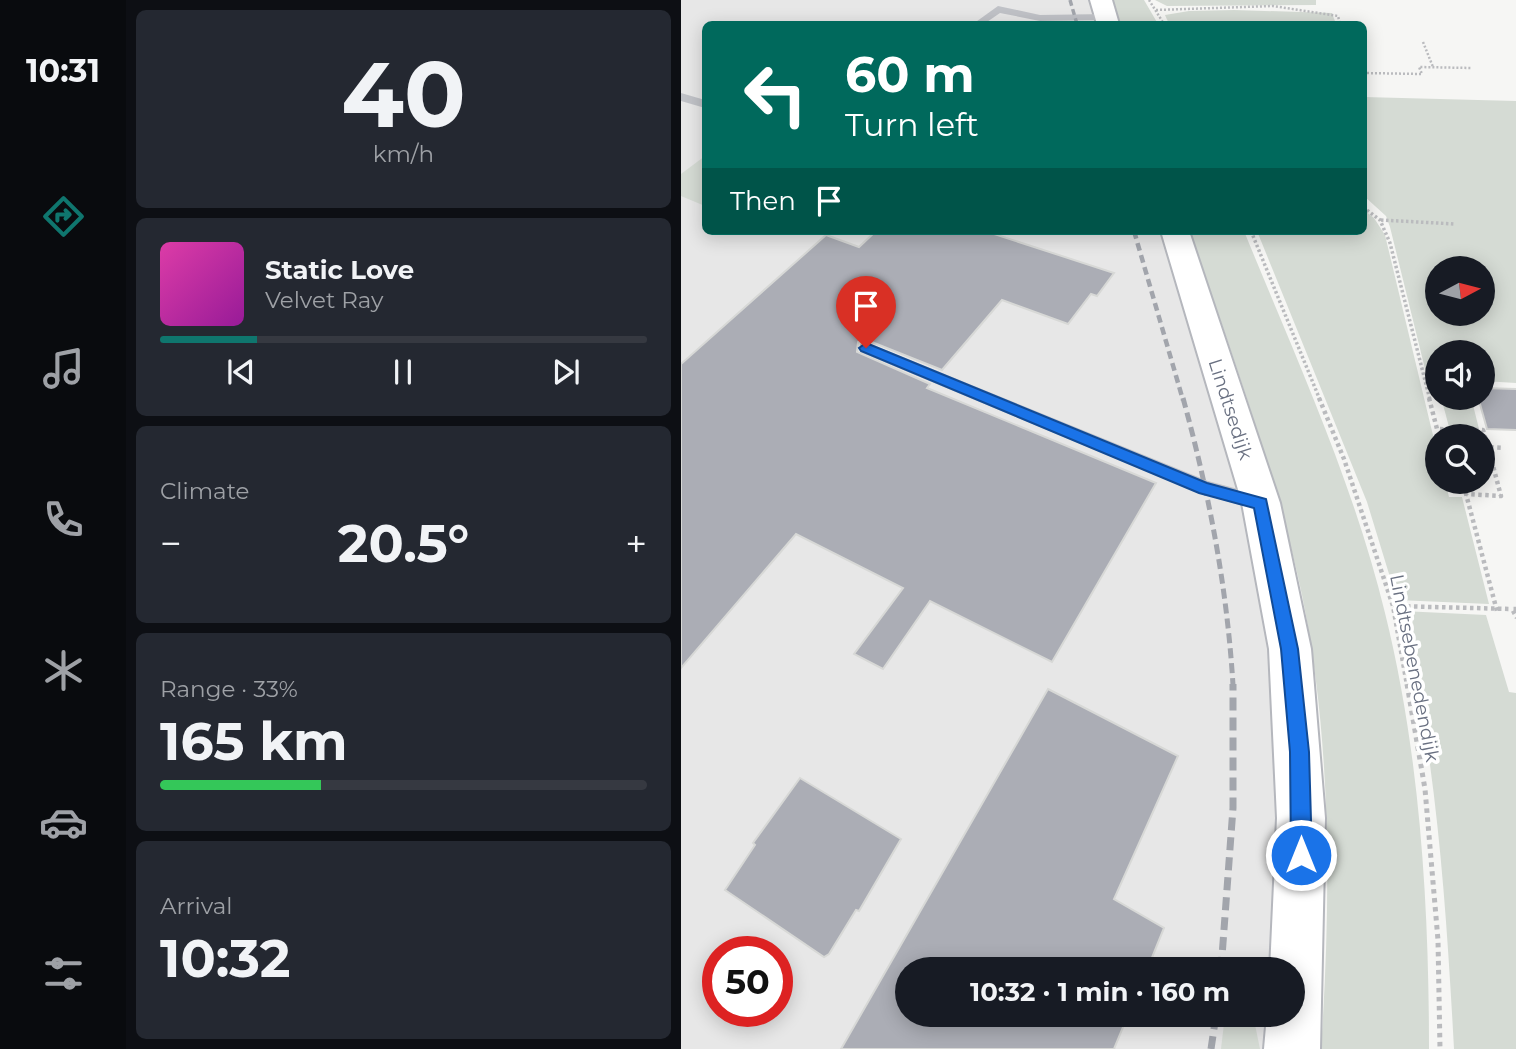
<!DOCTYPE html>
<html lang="en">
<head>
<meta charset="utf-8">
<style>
  body { margin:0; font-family:Montserrat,sans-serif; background:#242831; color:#f1f3f6; height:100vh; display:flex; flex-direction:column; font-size:26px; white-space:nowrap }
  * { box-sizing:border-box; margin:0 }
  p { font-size:23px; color:#9ea1a6 }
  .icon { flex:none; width:38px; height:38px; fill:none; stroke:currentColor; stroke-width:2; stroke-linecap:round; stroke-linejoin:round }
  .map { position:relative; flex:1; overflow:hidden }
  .panel { display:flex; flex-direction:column; gap:10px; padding:10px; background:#0d0f14; width:555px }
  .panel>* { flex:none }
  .banner { position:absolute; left:21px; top:21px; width:665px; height:214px; border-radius:10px; box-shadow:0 4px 18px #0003; background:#00695c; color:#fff; overflow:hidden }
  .needle { width:46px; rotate:83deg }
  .fabs { position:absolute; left:744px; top:256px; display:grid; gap:14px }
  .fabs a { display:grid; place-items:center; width:70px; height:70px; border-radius:50%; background:#171b24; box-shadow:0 4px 18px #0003; font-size:35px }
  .speed { position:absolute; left:21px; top:936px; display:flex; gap:14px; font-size:35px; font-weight:700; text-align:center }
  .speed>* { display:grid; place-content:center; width:91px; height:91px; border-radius:50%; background:#171b24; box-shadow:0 4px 18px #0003; line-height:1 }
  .speed .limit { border:10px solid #d22; background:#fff; color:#111 }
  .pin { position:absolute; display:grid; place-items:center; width:60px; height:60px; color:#fff; margin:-72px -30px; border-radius:50% 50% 50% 0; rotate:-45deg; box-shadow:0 0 7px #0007 }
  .pin .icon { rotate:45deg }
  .me { position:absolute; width:77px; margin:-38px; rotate:0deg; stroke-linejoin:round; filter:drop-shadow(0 0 5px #0008) }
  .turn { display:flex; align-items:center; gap:24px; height:147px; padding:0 28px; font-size:32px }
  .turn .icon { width:91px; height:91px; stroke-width:2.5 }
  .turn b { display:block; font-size:49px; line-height:60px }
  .then { display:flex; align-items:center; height:66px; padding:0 28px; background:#0003; gap:14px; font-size:26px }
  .big { font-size:52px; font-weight:700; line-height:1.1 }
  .panel .card { flex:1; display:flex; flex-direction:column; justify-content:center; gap:10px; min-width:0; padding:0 24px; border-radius:10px; background:#242831 }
  .panel .dial { align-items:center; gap:0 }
  .dial b { font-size:91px; line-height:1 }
  .song { display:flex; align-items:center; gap:21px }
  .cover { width:84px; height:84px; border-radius:10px; background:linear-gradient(135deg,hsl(320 70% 55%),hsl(300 70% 35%)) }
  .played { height:7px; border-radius:4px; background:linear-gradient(90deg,#0f766e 20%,#363941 20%) }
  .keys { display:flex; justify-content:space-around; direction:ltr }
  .heat { display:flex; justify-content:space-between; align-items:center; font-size:38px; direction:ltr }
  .charge { height:10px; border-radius:5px; background:linear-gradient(90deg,#34c759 33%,#363941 0) }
  .trip { position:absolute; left:214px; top:957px; width:410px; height:70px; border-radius:35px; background:#171b24; box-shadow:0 4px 18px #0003; font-weight:700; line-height:70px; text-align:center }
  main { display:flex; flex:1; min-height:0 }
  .tabs { display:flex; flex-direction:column; width:126px; justify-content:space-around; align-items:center; background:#090b0e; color:#9ea1a6 }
  .tabs .icon { width:49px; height:49px }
  .tabs .current { color:#0f766e }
  .tabs b { font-size:32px; color:#f1f3f6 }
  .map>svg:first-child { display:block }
  .built { fill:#e7e7e7; fill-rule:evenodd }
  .green { fill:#d5dbd4; fill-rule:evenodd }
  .building { fill:#abadb5; stroke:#d7d8d6; stroke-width:2 }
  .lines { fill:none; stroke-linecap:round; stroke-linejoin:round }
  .secondary-casing { stroke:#b5b7bd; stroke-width:4 }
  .path-far3 { stroke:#babbbe; stroke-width:2.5; stroke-dasharray:2 2; stroke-linecap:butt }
  .path-far2 { stroke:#babbbe; stroke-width:3.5; stroke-dasharray:2.5 2.5; stroke-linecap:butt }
  .path-far1 { stroke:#babbbe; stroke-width:4.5; stroke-dasharray:3.5 3.5; stroke-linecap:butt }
  .path { stroke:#babbbe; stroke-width:5; stroke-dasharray:4.5 4.5; stroke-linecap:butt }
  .lane { fill:#c0c2c7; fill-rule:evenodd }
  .secondary { fill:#fff; fill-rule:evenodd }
  .rail-far3 { stroke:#a2a5ac; stroke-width:3.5; stroke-dasharray:6 3.5; stroke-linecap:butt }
  .rail-far2 { stroke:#a2a5ac; stroke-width:4.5; stroke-dasharray:8 4.5; stroke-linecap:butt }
  .rail-far1 { stroke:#a2a5ac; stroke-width:5; stroke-dasharray:10 5; stroke-linecap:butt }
  .rail { stroke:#a2a5ac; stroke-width:7; stroke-dasharray:13 7; stroke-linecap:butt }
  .route { fill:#1a73e8; stroke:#114b97; stroke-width:2 }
  .labels { text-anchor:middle; stroke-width:7; stroke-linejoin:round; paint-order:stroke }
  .street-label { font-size:19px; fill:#697081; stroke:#fff }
</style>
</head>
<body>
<main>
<nav class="tabs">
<b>10:31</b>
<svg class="icon current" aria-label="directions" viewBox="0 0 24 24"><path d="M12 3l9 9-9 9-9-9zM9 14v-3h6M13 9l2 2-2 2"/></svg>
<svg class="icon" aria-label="music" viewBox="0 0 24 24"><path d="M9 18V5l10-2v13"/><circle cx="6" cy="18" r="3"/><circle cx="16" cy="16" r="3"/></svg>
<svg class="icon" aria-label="phone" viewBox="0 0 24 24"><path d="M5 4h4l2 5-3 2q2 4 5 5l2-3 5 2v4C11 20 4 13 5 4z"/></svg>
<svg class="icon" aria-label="climate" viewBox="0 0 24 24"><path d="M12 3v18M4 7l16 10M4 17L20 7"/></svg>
<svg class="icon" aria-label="car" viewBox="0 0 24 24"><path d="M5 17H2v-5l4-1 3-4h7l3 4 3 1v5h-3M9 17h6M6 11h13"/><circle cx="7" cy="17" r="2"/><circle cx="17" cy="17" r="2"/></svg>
<svg class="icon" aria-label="filters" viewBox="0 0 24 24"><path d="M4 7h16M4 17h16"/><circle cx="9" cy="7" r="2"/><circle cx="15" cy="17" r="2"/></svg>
</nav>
<section class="panel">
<div class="card dial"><b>40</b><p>km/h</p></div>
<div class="card">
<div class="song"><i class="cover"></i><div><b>Static Love</b><p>Velvet Ray</p></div></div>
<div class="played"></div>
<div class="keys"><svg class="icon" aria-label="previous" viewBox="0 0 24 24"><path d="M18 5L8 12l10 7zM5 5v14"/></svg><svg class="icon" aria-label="pause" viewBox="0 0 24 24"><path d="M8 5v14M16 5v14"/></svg><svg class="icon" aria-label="next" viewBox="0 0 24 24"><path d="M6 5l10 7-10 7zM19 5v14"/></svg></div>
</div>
<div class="card"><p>Climate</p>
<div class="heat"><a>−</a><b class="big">20.5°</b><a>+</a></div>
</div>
<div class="card"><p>Range · 33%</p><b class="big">165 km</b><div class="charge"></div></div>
<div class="card"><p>Arrival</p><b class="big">10:32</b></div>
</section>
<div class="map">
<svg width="836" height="1049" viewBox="0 0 836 1049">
  <rect width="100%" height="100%" fill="#f6f6f4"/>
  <path class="built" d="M0,0H429L436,24H24V231H493L638,759L620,1049H0ZM37,952H96V1012H37ZM226,970H611V1015H226Z"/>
  <g class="green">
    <path d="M431,0H463L477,24H440Z"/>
    <path d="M474,0H635V5L486,6Z"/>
    <path d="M553,10L651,13L655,24H488L484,15L508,11Z"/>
    <path d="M683,97L835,101V383L802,381V352H756V385L754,380L747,381L709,227L705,216L683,196ZM756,268H802V313H756Z"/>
    <path d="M24,156V206L0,196V174Z"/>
    <path d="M683,210L693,218L704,235L756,452V481H764L768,497H781L808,604L716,600L686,502L576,231H682Z"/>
    <path d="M509,231H563C614,356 672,481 704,613C739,754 748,904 748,1049H640C650,899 651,743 621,595C595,472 549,351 509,231Z"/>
    <path d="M760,397H790L798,429L768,427Z"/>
    <path d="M721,611L805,615L828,692L835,693V1049H773C765,901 755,756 721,611Z"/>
    <path d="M544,1015H572L579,1049H540Z"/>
  </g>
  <g class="building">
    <path d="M195,231H304L433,273L416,296L410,294L387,324L321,300L261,370L186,340L177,342L176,352L249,384L246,388L475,483L371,662L249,601L202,669L173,654L222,588L115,534L0,668V364L145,235L178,247Z"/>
    <path d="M802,388L836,389V430L806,429L797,397H802Z"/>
    <path d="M367,689L497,756L433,899L483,928L466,970H226V1015H447L433,1049H160Z"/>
    <path d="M119,778L220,839L178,911L175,910L148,954L143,957L44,890L74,845L72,843Z"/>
  </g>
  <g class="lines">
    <defs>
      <g id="secondary">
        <path d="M409,0H431L438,24H416Z"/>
        <path d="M480,231H508L599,503L630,649L644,818L639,1049H583L586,1015H611V970H589L596,818L588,649L561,503Z"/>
      </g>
    </defs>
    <use href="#secondary" class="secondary-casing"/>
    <g class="path-far3">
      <path d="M468,0L483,24"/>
      <path d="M475,10L592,6L657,16L659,24"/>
      <path d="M742,42L752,67"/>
      <path d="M682,73L741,74L738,67L790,68"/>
    </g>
    <g class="path-far2">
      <path d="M682,207L699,220L709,243L749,400"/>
      <path d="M700,220L774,224"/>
      <path d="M570,231L639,400"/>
    </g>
    <g class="path-far1">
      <path d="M638,398L663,459L712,606L726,685"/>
      <path d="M748,398L756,429L802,430L807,447L822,448"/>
      <path d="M807,447L820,496L785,494L816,611"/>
      <path d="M712,606L831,609"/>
      <path d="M836,609H831L836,618"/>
    </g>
    <path class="path" d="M726,684L744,789L757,940L759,1049"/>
    <g class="lane">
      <path d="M317,6L359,15L425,14L430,17L425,20L359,21L319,13L303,24H292Z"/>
      <path d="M0,93L24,100V108L0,101Z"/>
      <path d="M185,342L527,481L587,497L589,503L587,509L580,511L517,493L179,352V344Z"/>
    </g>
    <use href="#secondary" class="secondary"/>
    <path class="rail-far3" d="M389,0L396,24"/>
    <path class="rail-far2" d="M453,231L502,400"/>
    <path class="rail-far1" d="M502,398C528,493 546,587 552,685"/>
    <g class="rail">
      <path d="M540,970L552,808V684"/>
      <path d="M530,1049L535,1015"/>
    </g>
  </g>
  <path class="route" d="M185,343L526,483L585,499L617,649L628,752L631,855L628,863L620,866L613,863L610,855L609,752L600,649L573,508L518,493L180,351L178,348Z"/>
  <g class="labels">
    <g class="street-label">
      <text transform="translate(550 409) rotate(72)" y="7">Lindtsedijk</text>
      <text transform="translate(734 668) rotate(79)" y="7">Lindtsebenedendijk</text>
    </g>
  </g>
</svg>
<div class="fabs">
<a><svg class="needle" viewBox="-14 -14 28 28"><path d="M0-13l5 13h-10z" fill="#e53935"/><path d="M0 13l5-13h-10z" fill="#9ea1a6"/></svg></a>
<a><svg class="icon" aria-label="sound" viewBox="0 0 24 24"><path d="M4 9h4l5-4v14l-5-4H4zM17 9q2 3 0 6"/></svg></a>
<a><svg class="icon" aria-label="search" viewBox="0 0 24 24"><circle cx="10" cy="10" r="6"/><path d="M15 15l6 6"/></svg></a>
</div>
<div class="speed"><div class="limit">50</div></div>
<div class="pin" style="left:185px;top:348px;background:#d93025"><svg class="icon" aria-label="arrive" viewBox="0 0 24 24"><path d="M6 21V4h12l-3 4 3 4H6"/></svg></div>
<svg class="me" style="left:620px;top:855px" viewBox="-20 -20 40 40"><circle r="17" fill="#1a73e8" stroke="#fff" stroke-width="3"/><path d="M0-11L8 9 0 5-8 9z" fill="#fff"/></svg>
<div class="trip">10:32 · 1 min · 160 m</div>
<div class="banner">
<div class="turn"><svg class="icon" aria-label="left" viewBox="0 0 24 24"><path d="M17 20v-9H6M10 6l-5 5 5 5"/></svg><div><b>60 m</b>Turn left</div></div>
<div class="then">Then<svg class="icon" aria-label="arrive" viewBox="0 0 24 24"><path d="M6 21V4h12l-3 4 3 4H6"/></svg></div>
</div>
</div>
</main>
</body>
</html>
